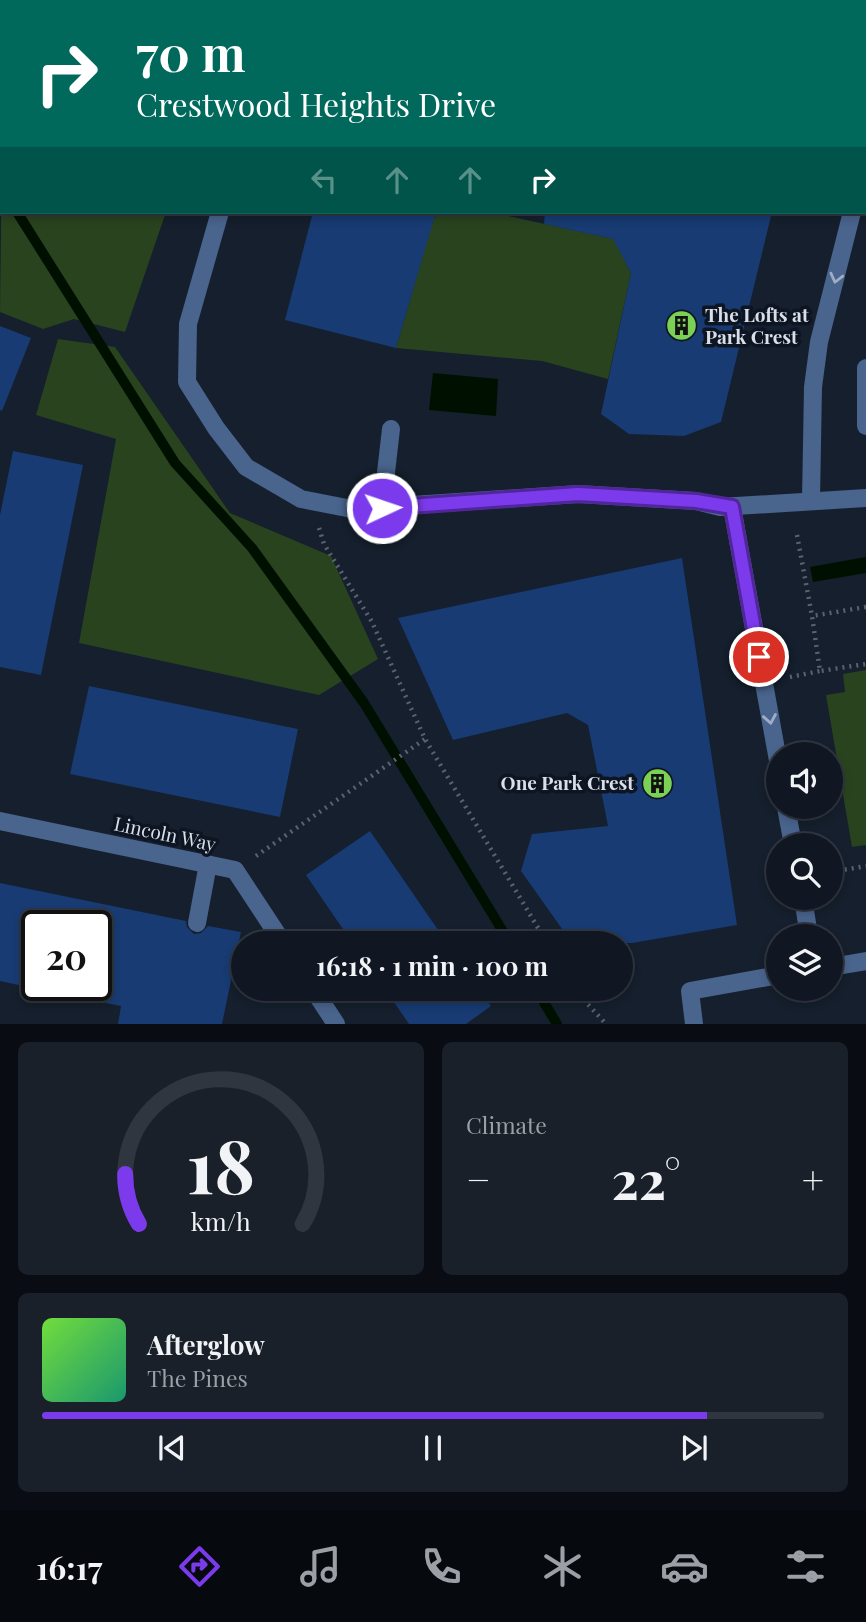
<!DOCTYPE html>
<html lang="en">
<head>
<meta charset="utf-8">
<style>
  body { margin:0; font-family:"Playfair Display",serif; background:#19202a; color:#f1f3f6; height:100vh; display:flex; flex-direction:column; font-size:26px; white-space:nowrap }
  * { box-sizing:border-box; margin:0 }
  p { font-size:23px; color:#9c9fa5 }
  .icon { flex:none; width:38px; height:38px; fill:none; stroke:currentColor; stroke-width:2; stroke-linecap:round; stroke-linejoin:round }
  .map { position:relative; height:1024px; overflow:hidden }
  .panel { display:flex; flex-direction:column; gap:18px; padding:18px; background:#090d13; flex:1 }
  .panel>* { flex:none }
  .hud { position:absolute; left:0px; top:0px; width:866px; height:214px; box-shadow:0 4px 10px #0003,0 0 0 2px #303640; background:#00695c; color:#fff; overflow:hidden }
  .buttons { position:absolute; left:766px; top:742px; display:grid; gap:14px }
  .buttons a { display:grid; place-items:center; width:77px; height:77px; border-radius:50%; background:#101722; box-shadow:0 4px 10px #0003,0 0 0 2px #303640; font-size:35px }
  .speed { position:absolute; left:21px; top:910px; display:flex; gap:14px; font-size:35px; font-weight:700; text-align:center }
  .speed>* { display:grid; place-content:center; width:91px; height:91px; border-radius:50%; background:#101722; box-shadow:0 4px 10px #0003,0 0 0 2px #303640; line-height:1 }
  .speed .limit { border:4px solid #111; border-radius:10px; background:#fff; color:#111 }
  .pin { position:absolute; display:grid; place-items:center; width:60px; height:60px; color:#fff; margin:-30px; border:4px solid #fff; border-radius:50%; box-shadow:0 2px 7px #0007 }
  .me { position:absolute; width:77px; margin:-38px; rotate:87deg; stroke-linejoin:round; filter:drop-shadow(0 0 5px #0008) }
  .turn { display:flex; align-items:center; gap:24px; height:147px; padding:0 21px; font-size:32px }
  .turn .icon { width:91px; height:91px; stroke-width:2.5 }
  .turn b { display:block; font-size:49px; line-height:60px }
  .lanes { display:flex; align-items:center; height:66px; padding:0 21px; background:#0003; justify-content:center; gap:35px; direction:ltr }
  .lanes .off { opacity:.35 }
  .big { font-size:52px; font-weight:700; line-height:1.1 }
  .panel .tile { flex:1; display:flex; flex-direction:column; justify-content:center; gap:10px; min-width:0; padding:0 24px; border-radius:10px; background:#19202a }
  .panel .dial { align-items:center; gap:0 }
  .dial svg { height:182px; overflow:visible; fill:none; stroke:#303640; stroke-width:7; stroke-linecap:round; text-anchor:middle }
  .dial text { fill:#f1f3f6; stroke:none }
  .song { display:flex; align-items:center; gap:21px }
  .cover { width:84px; height:84px; border-radius:10px; background:linear-gradient(135deg,hsl(100 70% 55%),hsl(160 70% 35%)) }
  .played { height:7px; border-radius:4px; background:linear-gradient(90deg,#7c3aed 85%,#303640 85%) }
  .keys { display:flex; justify-content:space-around; direction:ltr }
  .heat { display:flex; justify-content:space-between; align-items:center; font-size:38px; direction:ltr }
  .panel .tiles { flex:1; display:grid; gap:18px; grid-template-columns:1fr 1fr }
  .tile:last-child { grid-column:span 2 }
  .trip { position:absolute; left:231px; top:931px; width:402px; height:70px; border-radius:35px; background:#101722; box-shadow:0 4px 10px #0003,0 0 0 2px #303640; font-weight:700; line-height:70px; text-align:center }
  .tabs { display:flex; height:112px; justify-content:space-around; align-items:center; background:#06090e; color:#9c9fa5 }
  .tabs .icon { width:49px; height:49px }
  .tabs .current { color:#7c3aed }
  .tabs b { font-size:32px; color:#f1f3f6 }
  .map>svg:first-child { display:block }
  .green { fill:#29431f }
  .water { fill:#001000 }
  .lines { fill:none; stroke-linecap:round; stroke-linejoin:round }
  .stream { stroke:#001000; stroke-width:10 }
  .building { fill:#173b72 }
  .path { stroke:#5a626f; stroke-width:4.5; stroke-dasharray:2 5; stroke-linecap:butt }
  .minor { stroke:#49648d; stroke-width:18 }
  .oneway { stroke:#9faec4 }
  .route-casing { stroke:#51269a; stroke-width:18 }
  .route { stroke:#7c3aed; stroke-width:12 }
  .labels { text-anchor:middle; stroke-width:7; stroke-linejoin:round; paint-order:stroke }
  .poi-label { font-size:19px; font-weight:bold; fill:#d9dfe9; stroke:#0d1523; text-anchor:start }
  .street-label { font-size:19px; fill:#d9dfe9; stroke:#0d1523 }
</style>
</head>
<body>
<div class="map">
<svg width="866" height="1024" viewBox="0 0 866 1024">
  <rect width="100%" height="100%" fill="#151f2d"/>
  <g class="green">
    <path d="M2,151V212H166L125,332L74,319L43,329L0,312Z"/>
    <path d="M444,212H489L614,239L631,273L608,379L542,361L396,348L434,217Z"/>
    <path d="M58,339L115,347L230,513L331,556L378,659L319,695L79,643L116,439L36,415Z"/>
    <path d="M866,670V845L852,847L826,695L845,692L843,674Z"/>
  </g>
  <g class="water">
    <path d="M0,0H68L2,2L0,152Z"/>
    <path d="M433,373L498,379L496,416L429,410Z"/>
    <path d="M866,557V573L813,582L810,567Z"/>
  </g>
  <g class="lines">
    <g class="stream">
      <path d="M0,193L2,194"/>
      <path d="M17,212L175,463L252,548L364,703L510,943"/>
      <path d="M536,989L557,1024"/>
    </g>
  </g>
  <g class="building">
    <path d="M313,212H436L396,348L285,320Z"/>
    <path d="M545,212H772L721,422L684,436L629,434L601,414L631,273L613,239L544,224Z"/>
    <path d="M0,326L31,338L2,411L0,410Z"/>
    <path d="M13,451L83,465L41,675L0,667V515Z"/>
    <path d="M682,558L737,925L632,943H572L521,871L532,834L608,826L588,725L567,713L453,740L398,618Z"/>
    <path d="M89,686L298,729L280,817L70,774Z"/>
    <path d="M370,831L447,943H353L336,919L306,875Z"/>
    <path d="M0,883L186,921L187,927L194,934L201,933L208,926L241,932L222,1024H118L121,1006L96,1001V926H37V989L0,981Z"/>
    <path d="M385,989H479L491,1006L466,1024H409Z"/>
  </g>
  <g class="lines">
    <g class="path">
      <path d="M319,528L324,544L372,622L425,739L547,943"/>
      <path d="M797,535L812,616"/>
      <path d="M866,607L812,616L820,671L866,664"/>
      <path d="M790,677L820,671"/>
      <path d="M256,856L425,739"/>
      <path d="M831,872L866,866"/>
      <path d="M574,989L606,1024"/>
    </g>
    <g class="minor">
      <path d="M570,0L577,2"/>
      <path d="M295,2L296,0"/>
      <path d="M864,59H866"/>
      <path d="M864,135L866,126"/>
      <path d="M220,212L188,324L187,382L216,428L246,467L301,499L352,509L578,494L696,501L720,507L866,498"/>
      <path d="M866,368V426"/>
      <path d="M811,500L813,387L819,342L852,212"/>
      <path d="M382,507L391,429"/>
      <path d="M732,507L779,766"/>
      <path d="M786,807L793,845"/>
      <path d="M0,821L235,870L283,943"/>
      <path d="M803,898L809,936"/>
      <path d="M197,923L208,864"/>
      <path d="M831,967L866,961"/>
      <path d="M313,989L336,1024"/>
      <path d="M694,1024L690,991L779,975"/>
    </g>
  </g>
  <defs><path id="oneway-chevron" d="M-2-3.5L2.5 0L-2 3.5" fill="none" stroke-width="1.6" stroke-linecap="round" stroke-linejoin="round" transform="scale(1.75)"/></defs>
  <g class="oneway">
    <use href="#oneway-chevron" transform="translate(836 278) rotate(104)"/>
    <use href="#oneway-chevron" transform="translate(770 719) rotate(80)"/>
  </g>
  <g class="lines">
    <defs>
      <path id="route" d="M382,508L578,494L696,501L732,507L759,657"/>
    </defs>
    <use href="#route" class="route-casing"/>
    <use href="#route" class="route"/>
  </g>
  <defs>
    <symbol id="building-disc" viewBox="-11 -11 22 22"><circle r="9.5" fill="#7bd156" stroke="#0d1523"/><path d="M-4-6H4V6H1V3H-1V6H-4ZM-2.5-4.3h1.7v1.8h-1.7ZM.8-4.3h1.7v1.8H.8ZM-2.5-1h1.7V.8h-1.7ZM.8-1h1.7V.8H.8Z" fill="#111"/></symbol>
  </defs>
  <g fill-rule="evenodd">
    <use href="#building-disc" x="664" y="308" width="35" height="35"/>
    <use href="#building-disc" x="640" y="766" width="35" height="35"/>
  </g>
  <g class="labels">
    <g class="poi-label">
      <text x="705" y="322">The Lofts at<tspan x="705" dy="22">Park Crest</tspan></text>
      <text x="634" y="790" text-anchor="end">One Park Crest</text>
    </g>
    <g class="street-label">
      <text transform="translate(165 834) rotate(12)" y="7">Lincoln Way</text>
    </g>
  </g>
</svg>
<div class="buttons">
<a><svg class="icon" aria-label="sound" viewBox="0 0 24 24"><path d="M4 9h4l5-4v14l-5-4H4zM17 9q2 3 0 6"/></svg></a>
<a><svg class="icon" aria-label="search" viewBox="0 0 24 24"><circle cx="10" cy="10" r="6"/><path d="M15 15l6 6"/></svg></a>
<a><svg class="icon" aria-label="layers" viewBox="0 0 24 24"><path d="M12 4l9 5-9 5-9-5zM3 14l9 5 9-5"/></svg></a>
</div>
<div class="speed"><div class="limit">20</div></div>
<div class="pin" style="left:759px;top:657px;background:#d93025"><svg class="icon" aria-label="arrive" viewBox="0 0 24 24"><path d="M6 21V4h12l-3 4 3 4H6"/></svg></div>
<svg class="me" style="left:382px;top:508px" viewBox="-20 -20 40 40"><circle r="17" fill="#7c3aed" stroke="#fff" stroke-width="3"/><path d="M0-11L8 9 0 5-8 9z" fill="#fff"/></svg>
<div class="trip">16:18 · 1 min · 100 m</div>
<div class="hud">
<div class="turn"><svg class="icon" aria-label="right" viewBox="0 0 24 24"><path d="M7 20v-9h11M14 6l5 5-5 5"/></svg><div><b>70 m</b>Crestwood Heights Drive</div></div>
<div class="lanes"><svg class="icon off" aria-label="left" viewBox="0 0 24 24"><path d="M17 20v-9H6M10 6l-5 5 5 5"/></svg><svg class="icon off" aria-label="ahead" viewBox="0 0 24 24"><path d="M12 20V5M6 11l6-6 6 6"/></svg><svg class="icon off" aria-label="ahead" viewBox="0 0 24 24"><path d="M12 20V5M6 11l6-6 6 6"/></svg><svg class="icon" aria-label="right" viewBox="0 0 24 24"><path d="M7 20v-9h11M14 6l5 5-5 5"/></svg></div>
</div>
</div>
<section class="panel">
<div class="tiles">
<div class="tile dial"><svg viewBox="0 0 100 80">
<path d="M14 69A42 42 0 1 1 86 69"/>
<path d="M14 69A42 42 0 0 1 8 47" stroke="#7c3aed"/>
<text x="50" y="56" font-size="32" font-weight="700">18</text>
<text x="50" y="72" font-size="11">km/h</text>
</svg></div>
<div class="tile"><p>Climate</p>
<div class="heat"><a>−</a><b class="big">22°</b><a>+</a></div>
</div>
<div class="tile">
<div class="song"><i class="cover"></i><div><b>Afterglow</b><p>The Pines</p></div></div>
<div class="played"></div>
<div class="keys"><svg class="icon" aria-label="previous" viewBox="0 0 24 24"><path d="M18 5L8 12l10 7zM5 5v14"/></svg><svg class="icon" aria-label="pause" viewBox="0 0 24 24"><path d="M8 5v14M16 5v14"/></svg><svg class="icon" aria-label="next" viewBox="0 0 24 24"><path d="M6 5l10 7-10 7zM19 5v14"/></svg></div>
</div>
</div>
</section>
<nav class="tabs">
<b>16:17</b>
<svg class="icon current" aria-label="directions" viewBox="0 0 24 24"><path d="M12 3l9 9-9 9-9-9zM9 14v-3h6M13 9l2 2-2 2"/></svg>
<svg class="icon" aria-label="music" viewBox="0 0 24 24"><path d="M9 18V5l10-2v13"/><circle cx="6" cy="18" r="3"/><circle cx="16" cy="16" r="3"/></svg>
<svg class="icon" aria-label="phone" viewBox="0 0 24 24"><path d="M5 4h4l2 5-3 2q2 4 5 5l2-3 5 2v4C11 20 4 13 5 4z"/></svg>
<svg class="icon" aria-label="climate" viewBox="0 0 24 24"><path d="M12 3v18M4 7l16 10M4 17L20 7"/></svg>
<svg class="icon" aria-label="car" viewBox="0 0 24 24"><path d="M5 17H2v-5l4-1 3-4h7l3 4 3 1v5h-3M9 17h6M6 11h13"/><circle cx="7" cy="17" r="2"/><circle cx="17" cy="17" r="2"/></svg>
<svg class="icon" aria-label="filters" viewBox="0 0 24 24"><path d="M4 7h16M4 17h16"/><circle cx="9" cy="7" r="2"/><circle cx="15" cy="17" r="2"/></svg>
</nav>
</body>
</html>
